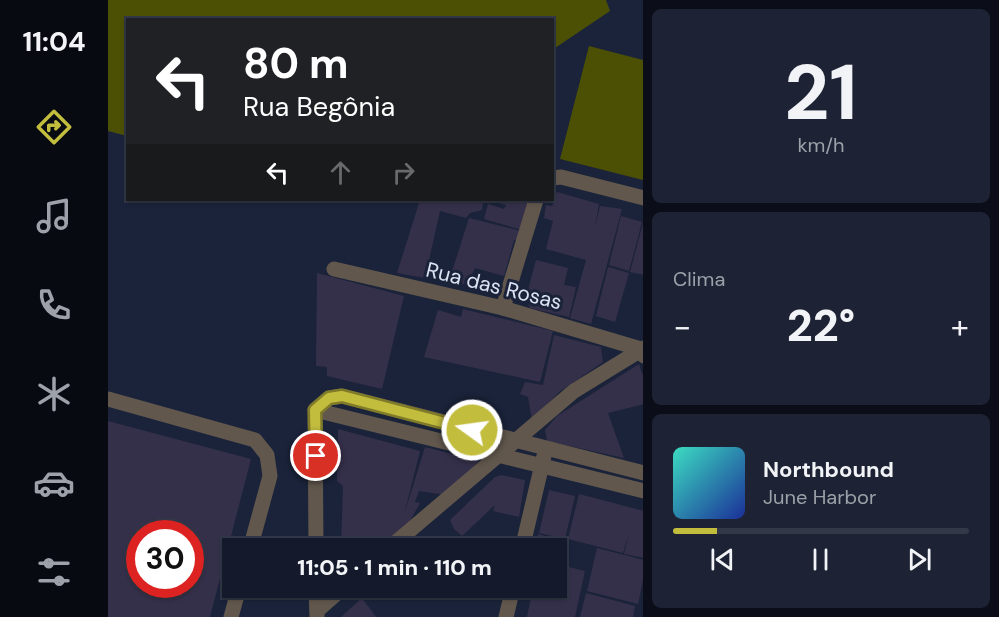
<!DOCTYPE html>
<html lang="pt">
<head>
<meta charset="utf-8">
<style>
  body { margin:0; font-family:"DM Sans",sans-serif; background:#1d2334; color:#f1f3f6; height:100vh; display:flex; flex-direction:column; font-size:22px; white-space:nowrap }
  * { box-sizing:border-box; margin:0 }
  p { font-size:20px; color:#9da1a9 }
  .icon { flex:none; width:33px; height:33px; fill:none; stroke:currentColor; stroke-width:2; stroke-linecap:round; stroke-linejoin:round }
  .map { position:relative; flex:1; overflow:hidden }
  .drawer { display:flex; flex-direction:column; gap:9px; padding:9px; background:#0b0e18; width:356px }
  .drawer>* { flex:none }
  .banner { position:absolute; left:18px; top:18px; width:428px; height:183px; border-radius:0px; box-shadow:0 2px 4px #0004,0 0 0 2px #333848; background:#202124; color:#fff; overflow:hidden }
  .speed { position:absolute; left:18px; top:520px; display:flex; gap:12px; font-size:30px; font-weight:700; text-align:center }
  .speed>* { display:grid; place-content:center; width:78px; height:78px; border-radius:50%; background:#141a2c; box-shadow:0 2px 4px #0004,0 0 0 2px #333848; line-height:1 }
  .speed .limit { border:9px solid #d22; background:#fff; color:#111 }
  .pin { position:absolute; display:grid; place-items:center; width:51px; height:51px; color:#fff; margin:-26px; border:3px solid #fff; border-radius:50%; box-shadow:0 2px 6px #0007 }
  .me { position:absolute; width:66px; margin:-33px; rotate:284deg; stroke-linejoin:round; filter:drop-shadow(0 0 4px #0008) }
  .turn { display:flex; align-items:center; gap:21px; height:126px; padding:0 18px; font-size:27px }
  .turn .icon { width:78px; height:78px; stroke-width:2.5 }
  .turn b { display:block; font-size:42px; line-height:51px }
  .lanes { display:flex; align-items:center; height:57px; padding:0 18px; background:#0003; justify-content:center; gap:30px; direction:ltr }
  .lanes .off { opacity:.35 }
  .big { font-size:45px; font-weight:800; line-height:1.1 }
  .drawer .card { flex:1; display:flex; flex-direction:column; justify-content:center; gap:9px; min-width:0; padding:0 21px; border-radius:9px; background:#1d2334 }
  .drawer .dial { align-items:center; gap:0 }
  .dial b { font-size:78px; line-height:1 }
  .song { display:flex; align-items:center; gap:18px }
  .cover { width:72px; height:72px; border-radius:9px; background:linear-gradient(135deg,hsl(170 70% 55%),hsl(230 70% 35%)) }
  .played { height:6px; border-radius:3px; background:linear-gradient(90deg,#c3bd3e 15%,#333848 15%) }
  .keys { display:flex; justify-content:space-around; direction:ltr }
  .heat { display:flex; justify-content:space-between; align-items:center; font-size:33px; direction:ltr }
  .trip { position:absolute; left:114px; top:538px; width:345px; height:60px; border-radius:0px; background:#141a2c; box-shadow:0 2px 4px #0004,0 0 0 2px #333848; font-weight:800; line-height:60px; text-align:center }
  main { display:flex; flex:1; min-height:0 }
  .tab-bar { display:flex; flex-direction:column; width:108px; justify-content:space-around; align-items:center; background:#080a12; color:#9da1a9 }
  .tab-bar .icon { width:42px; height:42px }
  .tab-bar .selected { color:#c3bd3e }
  .tab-bar b { font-size:27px; color:#f1f3f6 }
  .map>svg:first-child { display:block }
  .green { fill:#4c5004 }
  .building { fill:#35304a; fill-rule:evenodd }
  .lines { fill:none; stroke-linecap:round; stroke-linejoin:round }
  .minor { stroke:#61574d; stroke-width:15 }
  .route-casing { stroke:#7f7b28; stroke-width:15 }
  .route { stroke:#c3bd3e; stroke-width:10 }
  .labels { text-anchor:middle; stroke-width:6; stroke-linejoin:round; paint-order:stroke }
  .street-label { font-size:21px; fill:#dce3f3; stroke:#1a233a }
</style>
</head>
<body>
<main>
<nav class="tab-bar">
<b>11:04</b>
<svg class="icon selected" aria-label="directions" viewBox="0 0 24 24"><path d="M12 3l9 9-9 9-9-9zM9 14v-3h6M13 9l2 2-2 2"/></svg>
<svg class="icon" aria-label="music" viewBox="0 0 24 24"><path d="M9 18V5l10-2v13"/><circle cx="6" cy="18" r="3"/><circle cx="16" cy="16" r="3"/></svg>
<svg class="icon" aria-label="phone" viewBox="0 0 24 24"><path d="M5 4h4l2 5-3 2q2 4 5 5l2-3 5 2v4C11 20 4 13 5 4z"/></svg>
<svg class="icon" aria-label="climate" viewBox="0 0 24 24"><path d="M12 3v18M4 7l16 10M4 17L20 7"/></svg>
<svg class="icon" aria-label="car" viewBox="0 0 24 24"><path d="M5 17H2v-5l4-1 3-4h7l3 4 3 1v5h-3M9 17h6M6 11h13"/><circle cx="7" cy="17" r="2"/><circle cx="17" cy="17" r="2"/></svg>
<svg class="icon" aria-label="filters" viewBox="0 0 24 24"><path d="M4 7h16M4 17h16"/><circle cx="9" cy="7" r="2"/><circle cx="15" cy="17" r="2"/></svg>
</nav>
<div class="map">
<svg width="536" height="617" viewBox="0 0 536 617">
  <rect width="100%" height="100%" fill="#1a233a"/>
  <g class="green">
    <path d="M0,0H498L502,11L444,50V20H20L19,136L0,131Z"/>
    <path d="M481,46L535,60V180L452,159Z"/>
  </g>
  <g class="building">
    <path d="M449,192L491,204L487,227L492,206L514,209L483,324L462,318L478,260L438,249L445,221L436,218L438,205L444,206Z"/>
    <path d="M312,200L375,202L374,210L362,213L358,218L332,211L317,278L289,273Z"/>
    <path d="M381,200H415L424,202L414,230L376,219L380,204L396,209L398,205Z"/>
    <path d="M513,216L534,222L521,271L501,265Z"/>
    <path d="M361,218L413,231L411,240H406L396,276L367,268L359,285L350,283L349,287L340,284Z"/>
    <path d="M535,223H536V275L522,272Z"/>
    <path d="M428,260L460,268L456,285L468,287L461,317L422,308L418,297Z"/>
    <path d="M500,267L521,273L507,322L488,316Z"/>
    <path d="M209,273L296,296L274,389L219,376V367L208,366Z"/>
    <path d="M355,309L445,331L432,382L316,357L330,310L353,317Z"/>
    <path d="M446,335L493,347L495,362L451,392L424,420L420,397L412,394L417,382L435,385Z"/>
    <path d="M531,364L536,379V404L500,413L516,458L439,441L437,430L449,416Z"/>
    <path d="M0,421L143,459L102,617H0ZM32,534H82V585H32Z"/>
    <path d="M230,429L312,451L296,515L317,447L371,461L338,495L311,491L307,502L312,503L297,530L277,549H233L235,486L229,481Z"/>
    <path d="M393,475L417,480L411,517L385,511L387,505L354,536L346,529L342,520L387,477Z"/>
    <path d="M441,490L467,496L457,539L431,533Z"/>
    <path d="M471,494L536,511V558L516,554L521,534L515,553L460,539Z"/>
    <path d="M430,534L459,542L454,563L448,562V549H426Z"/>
    <path d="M489,548L536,560V576L530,604L479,591Z"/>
    <path d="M448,564L477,571L467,617H419L425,588H448Z"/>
    <path d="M478,593L527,606L525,617H472Z"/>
    <path d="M254,598L268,617H233Z"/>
  </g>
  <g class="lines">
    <g class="minor">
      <path d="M444,178L453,177L536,198"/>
      <path d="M226,269L395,308L533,349L536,356"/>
      <path d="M395,308L428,200"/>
      <path d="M0,399L147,440L159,455L162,476L142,549"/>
      <path d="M207,410L221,398L234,396L536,473"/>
      <path d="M207,410L536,491"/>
      <path d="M207,410L208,549"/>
      <path d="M280,549L466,391L536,348"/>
      <path d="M414,549L436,456"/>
      <path d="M208,588L209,617"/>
      <path d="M209,611L235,588"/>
      <path d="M123,617L131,588"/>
      <path d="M398,617L405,588"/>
    </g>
  </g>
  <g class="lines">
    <defs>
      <path id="route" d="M208,456L207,410L221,398L234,396L364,430"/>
    </defs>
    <use href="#route" class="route-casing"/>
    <use href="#route" class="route"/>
  </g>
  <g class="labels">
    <g class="street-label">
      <text transform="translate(386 286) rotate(14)" y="7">Rua das Rosas</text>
    </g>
  </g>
</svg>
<div class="speed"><div class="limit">30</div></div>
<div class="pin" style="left:208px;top:456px;background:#d93025"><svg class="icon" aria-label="arrive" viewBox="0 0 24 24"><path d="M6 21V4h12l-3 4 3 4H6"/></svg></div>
<svg class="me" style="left:364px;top:430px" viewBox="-20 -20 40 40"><circle r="17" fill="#c3bd3e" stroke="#fff" stroke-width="3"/><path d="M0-11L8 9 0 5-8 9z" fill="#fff"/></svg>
<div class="trip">11:05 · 1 min · 110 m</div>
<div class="banner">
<div class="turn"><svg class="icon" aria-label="left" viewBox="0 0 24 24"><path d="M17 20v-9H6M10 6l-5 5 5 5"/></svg><div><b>80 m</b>Rua Begônia</div></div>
<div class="lanes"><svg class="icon" aria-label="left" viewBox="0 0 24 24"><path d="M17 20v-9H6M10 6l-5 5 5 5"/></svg><svg class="icon off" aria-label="ahead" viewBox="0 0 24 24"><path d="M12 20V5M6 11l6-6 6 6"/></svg><svg class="icon off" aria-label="right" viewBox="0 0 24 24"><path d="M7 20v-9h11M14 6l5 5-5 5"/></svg></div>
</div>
</div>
<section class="drawer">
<div class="card dial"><b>21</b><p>km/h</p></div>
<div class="card"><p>Clima</p>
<div class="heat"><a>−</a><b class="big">22°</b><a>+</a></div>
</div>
<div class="card">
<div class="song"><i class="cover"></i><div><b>Northbound</b><p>June Harbor</p></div></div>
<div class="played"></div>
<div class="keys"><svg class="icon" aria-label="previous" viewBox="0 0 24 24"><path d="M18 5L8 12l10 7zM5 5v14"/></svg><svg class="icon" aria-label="pause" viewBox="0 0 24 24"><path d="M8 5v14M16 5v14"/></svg><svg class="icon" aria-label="next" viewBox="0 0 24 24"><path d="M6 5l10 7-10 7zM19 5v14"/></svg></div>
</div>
</section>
</main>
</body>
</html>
